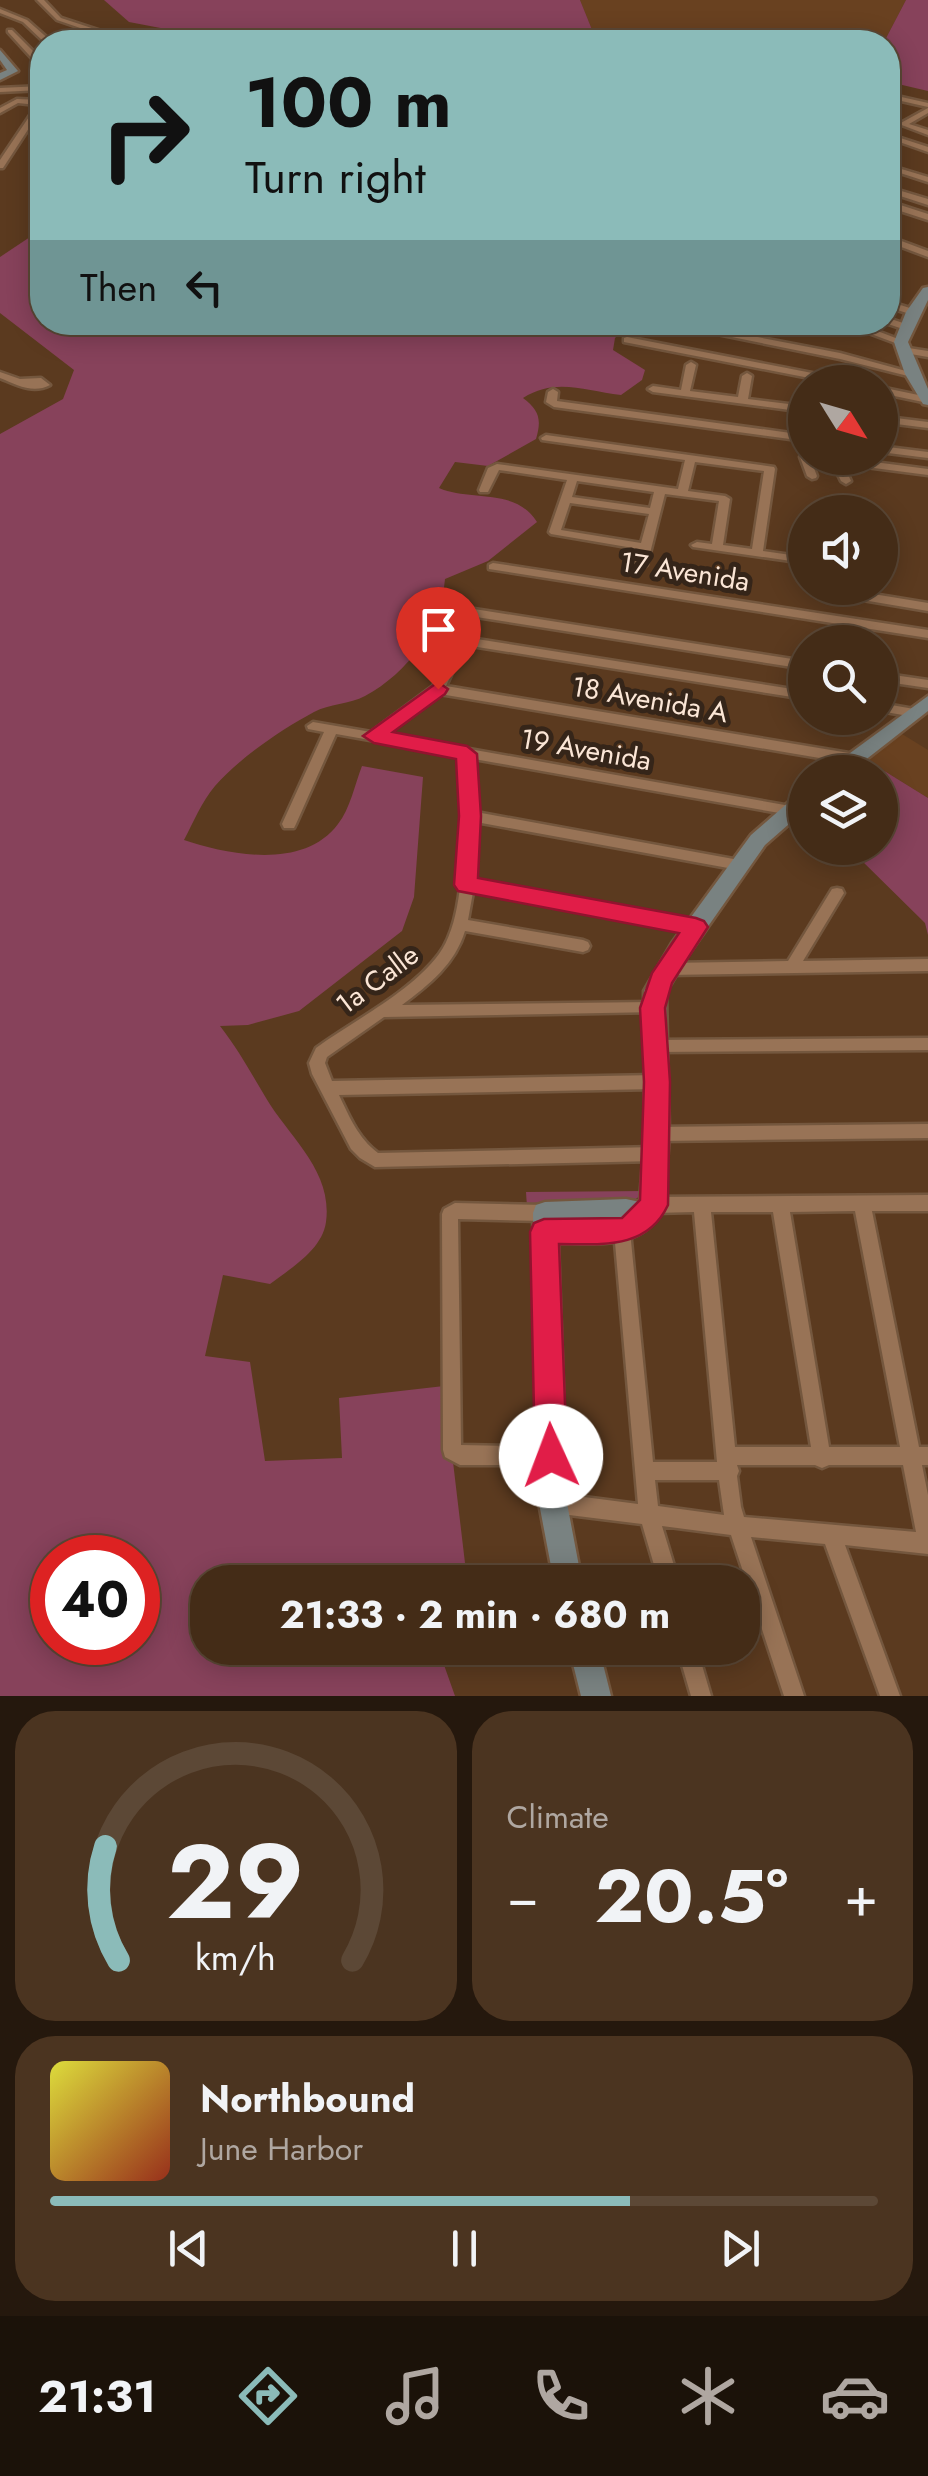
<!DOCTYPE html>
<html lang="en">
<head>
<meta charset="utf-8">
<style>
  body { margin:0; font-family:Jost,sans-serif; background:#4b3420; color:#f1f3f6; height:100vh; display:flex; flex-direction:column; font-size:38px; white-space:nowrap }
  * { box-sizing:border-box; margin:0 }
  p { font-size:32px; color:#afa7a1 }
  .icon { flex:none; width:55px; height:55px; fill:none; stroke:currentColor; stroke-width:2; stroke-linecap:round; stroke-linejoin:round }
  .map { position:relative; height:1696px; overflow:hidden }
  .side { display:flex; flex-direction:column; gap:15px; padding:15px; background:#25180d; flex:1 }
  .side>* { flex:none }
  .top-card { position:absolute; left:30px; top:30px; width:870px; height:305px; border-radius:40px; box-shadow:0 5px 25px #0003,0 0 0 2px #5c4836; background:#8bbbb9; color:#111; overflow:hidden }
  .needle { width:65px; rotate:127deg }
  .tools { position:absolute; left:788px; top:365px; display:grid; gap:20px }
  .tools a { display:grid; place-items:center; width:110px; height:110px; border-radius:50%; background:#442c17; box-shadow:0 5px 25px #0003,0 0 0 2px #5c4836; font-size:50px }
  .speed { position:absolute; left:30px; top:1535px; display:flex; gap:20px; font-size:50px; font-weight:700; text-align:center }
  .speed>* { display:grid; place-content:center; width:130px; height:130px; border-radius:50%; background:#442c17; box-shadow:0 5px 25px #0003,0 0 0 2px #5c4836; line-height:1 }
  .speed .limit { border:15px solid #d22; background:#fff; color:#111 }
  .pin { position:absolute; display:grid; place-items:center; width:85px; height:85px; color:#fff; margin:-102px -42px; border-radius:50% 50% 50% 0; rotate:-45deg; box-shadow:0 0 10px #0007 }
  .pin .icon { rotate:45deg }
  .me { position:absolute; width:110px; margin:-55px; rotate:358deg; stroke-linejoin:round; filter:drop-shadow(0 0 8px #0008) }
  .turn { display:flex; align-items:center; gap:35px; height:210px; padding:0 50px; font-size:45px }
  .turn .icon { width:130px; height:130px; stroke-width:2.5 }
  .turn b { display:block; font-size:70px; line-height:85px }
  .then { display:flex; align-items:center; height:95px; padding:0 50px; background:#0003; gap:20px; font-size:38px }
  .big { font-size:75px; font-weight:700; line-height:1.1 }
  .side .widget { flex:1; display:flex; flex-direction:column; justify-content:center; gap:15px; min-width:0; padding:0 35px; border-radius:40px; background:#4b3420 }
  .side .dial { align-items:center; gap:0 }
  .dial svg { height:260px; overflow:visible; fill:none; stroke:#5c4836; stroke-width:7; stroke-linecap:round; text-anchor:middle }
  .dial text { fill:#f1f3f6; stroke:none }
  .song { display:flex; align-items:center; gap:30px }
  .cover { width:120px; height:120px; border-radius:15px; background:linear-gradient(135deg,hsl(60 70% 55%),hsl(10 70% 35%)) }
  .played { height:10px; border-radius:5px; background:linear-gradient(90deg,#8bbbb9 70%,#5c4836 70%) }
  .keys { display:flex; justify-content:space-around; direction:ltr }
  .heat { display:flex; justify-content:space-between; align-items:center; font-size:55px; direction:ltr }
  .side .tiles { flex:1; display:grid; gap:15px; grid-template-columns:1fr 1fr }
  .widget:last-child { grid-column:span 2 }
  .trip { position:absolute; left:190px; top:1565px; width:570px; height:100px; border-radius:40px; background:#442c17; box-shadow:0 5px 25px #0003,0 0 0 2px #5c4836; font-weight:700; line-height:100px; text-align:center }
  .tab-bar { display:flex; height:160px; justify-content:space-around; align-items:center; background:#1b1209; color:#afa7a1 }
  .tab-bar .icon { width:70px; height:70px }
  .tab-bar .active { color:#8bbbb9 }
  .tab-bar b { font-size:45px; color:#f1f3f6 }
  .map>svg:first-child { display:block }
  .built { fill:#694120 }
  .green { fill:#87425b; fill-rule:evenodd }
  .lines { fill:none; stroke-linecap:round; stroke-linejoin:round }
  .street-casing { stroke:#74573e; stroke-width:5 }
  .secondary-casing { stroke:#74573e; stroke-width:5 }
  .street { fill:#987356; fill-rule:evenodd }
  .secondary { fill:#798281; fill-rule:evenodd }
  .route { fill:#e11d48; stroke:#92132f; stroke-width:2.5 }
  .labels { text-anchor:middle; stroke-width:10; stroke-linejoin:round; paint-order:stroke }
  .street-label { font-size:28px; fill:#fbe6d6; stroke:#352519 }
</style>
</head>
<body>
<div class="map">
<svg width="928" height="1696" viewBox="0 0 928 1696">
  <rect width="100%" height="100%" fill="#5b3a1f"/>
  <g class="built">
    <path d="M580,0H906L884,42H597Z"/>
    <path d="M902,734L928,750V798L865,759Z"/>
  </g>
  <g class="green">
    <path d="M104,0H580L597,42H234L129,22Z"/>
    <path d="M906,0H928V91L898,84L888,89V42H884Z"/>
    <path d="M42,229V322L630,323L615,338L613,350L645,370L642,380L621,395C585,391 556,377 523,398C539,410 542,419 536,439L488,466L455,462L439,488C471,502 515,487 537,522L488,561L445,579C441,628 408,673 365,696C350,704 329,704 314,712C279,731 241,757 215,786C202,801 193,823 184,840C229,855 304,870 338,824C350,809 355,784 362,766L423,777L414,897L402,931L299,1011L248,1025L220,1026C238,1049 251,1073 266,1098C289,1137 333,1171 326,1222C322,1250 291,1268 270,1284L223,1275L205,1356L250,1362L265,1461L342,1458L339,1398L444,1386L465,1563L413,1575L415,1582H208V1648H438L455,1696H0V434L63,399L74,370L0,313V257ZM52,1558H138V1642H52Z"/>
    <path d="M865,759L928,798V935L925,923L857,856L870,851L867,848H880V772H846Z"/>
    <path d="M647,1191L623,1208L527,1207L526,1192Z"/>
  </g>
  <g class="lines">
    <defs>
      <g id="street">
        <path d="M37,0H44L61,18L113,35L106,42H99L105,36C89,31 74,42 57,42L89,31L57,20Z"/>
        <path d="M0,9L27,20L52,42H44L23,22L0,13Z"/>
        <path d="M8,30H12L42,60V66H39L8,32Z"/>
        <path d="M42,86V90L0,92V88Z"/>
        <path d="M897,96L928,103V107L897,100Z"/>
        <path d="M17,99L42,100V108L3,168H0V160L37,105L18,103L0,113V108Z"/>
        <path d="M928,108V113L909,124L928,130V135L899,124Z"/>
        <path d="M888,134L928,147V152L888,138Z"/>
        <path d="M888,165L928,177V182L888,169Z"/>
        <path d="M888,187L928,199V205L888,192Z"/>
        <path d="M888,201L928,214V220L888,207Z"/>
        <path d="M888,236L928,251V257L888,242Z"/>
        <path d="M888,301L916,310L918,312L913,315L888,307Z"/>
        <path d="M888,318L909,325L911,327L906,330L885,323L888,322Z"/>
        <path d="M658,322H679L840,353L917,374L912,377L840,359Z"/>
        <path d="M801,322H811L799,333H793V329Z"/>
        <path d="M839,322H854L906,342L898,344Z"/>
        <path d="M627,337L843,379L848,382H830L624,342V338Z"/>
        <path d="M902,347L928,351V357L899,352V348Z"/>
        <path d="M691,362L696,365L690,391L738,397L742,376L747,373L752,376L748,399L805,406V412L653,392L648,389L653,386L681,390L686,365Z"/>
        <path d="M0,372L20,379L41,378L50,385C33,394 17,385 0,378Z"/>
        <path d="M880,387L928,397V403L880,393Z"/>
        <path d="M553,389L558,392L557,401L805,435V441L554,407L546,402L548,392Z"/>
        <path d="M880,416L928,422V428L880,422Z"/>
        <path d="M546,435L774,467L775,469L763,551L805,557V563L693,547L691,545L697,542L712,544L719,501L665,494L647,565L641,569L635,565L639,549L551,534L549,532L567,480L499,470L488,492H480L479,490L488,468L497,464L678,489L685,460L542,440L541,438ZM695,462L764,471L752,549L723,545L730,499L725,496L688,491ZM577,481L654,492L650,508L572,497ZM570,503L649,514L641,543L561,530Z"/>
        <path d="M880,446L928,452V458L880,452Z"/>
        <path d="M805,454V458H810L817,476L816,478L812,479L807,476L800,457Z"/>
        <path d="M818,458H843L928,469V475L843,464L851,481L846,484L841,481L832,462Z"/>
        <path d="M493,563L928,630V638L489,569V565Z"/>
        <path d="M839,588H851L855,591L928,603V611L851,598L847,597Z"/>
        <path d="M474,609L805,661V669L470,616L468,613L470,610Z"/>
        <path d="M464,637L805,691V699L465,645L446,686L855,754L862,759L855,764L440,694L385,734L796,807L798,810L791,815L474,759L476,812L739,860L744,861L746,865L744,869L739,870L476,822L474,881L696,921L701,923L703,927L701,931L696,933L473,892L468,920L583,940L588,942L590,946L588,950L583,952L465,931C455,964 429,985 402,1005L652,1002L657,1004L660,1008L657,1012L384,1017L327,1057L325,1063L332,1081L657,1075L663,1077L665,1082L663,1087L657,1089L339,1095C349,1116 358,1138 378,1153L656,1147L662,1149L664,1154L662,1159L656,1161L375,1167L360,1158L351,1149L312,1074L309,1063L316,1048C354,1020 410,993 439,954C470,913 463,808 461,756L336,734L296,824L294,828H284L282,824L324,732L308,729L307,726L313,722L371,732L433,686L454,643Z"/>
        <path d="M880,673L928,680V688L880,681Z"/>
        <path d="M880,703L914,709L920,713L914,717L880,711Z"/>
        <path d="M837,888L842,889L844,893L803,961L928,959V971L667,975L662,973L660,969L662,965L667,963L788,961L832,889Z"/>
        <path d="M928,1038V1050L654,1052L649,1051L646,1046L649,1041L654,1040Z"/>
        <path d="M928,1124V1138L657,1141L651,1139L649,1134L651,1129L657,1127Z"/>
        <path d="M928,1195V1211H872L919,1447H928V1465H922L928,1495V1554L845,1545L900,1696H880L825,1544L751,1537L804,1696H784L731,1535L662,1526L679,1582H659L642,1524L553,1513L546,1510L543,1503L546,1496L553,1493L638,1504L614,1231L616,1226L622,1223L628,1226L630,1231L653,1462H717L694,1212L654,1213L648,1210L646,1205L648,1200L654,1197ZM855,1211L900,1447H829L790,1212ZM711,1212H773L811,1447H735ZM737,1465H815L822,1468L829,1465H903L916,1532L744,1517L741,1507L737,1476L739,1471ZM655,1480H719L724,1515L658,1506Z"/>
        <path d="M455,1203L545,1205L551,1208L553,1213L551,1218L545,1221L458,1219L461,1445L551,1447L558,1449L560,1456L558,1463L551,1465H460L445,1457L443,1450L442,1214L444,1209Z"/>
        <path d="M677,1648H697L711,1696H691Z"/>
      </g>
      <g id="secondary">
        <path d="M0,50L18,71L0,80V73L7,70L0,60Z"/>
        <path d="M928,287V300L908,342L928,389V405L923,404L905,374L894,342L906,312L923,288Z"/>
        <path d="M928,696V711L850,772H829L831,767Z"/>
        <path d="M805,792V810L765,845L688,955L666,992L669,1134L664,1207C644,1250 598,1243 558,1243L567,1503L582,1582H554L539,1503L533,1213L536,1205L545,1202L626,1199L640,1202L645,1134L644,991L672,943L751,835L798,794Z"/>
        <path d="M569,1648H599L611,1696H581Z"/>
      </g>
    </defs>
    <use href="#street" class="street-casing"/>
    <use href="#secondary" class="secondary-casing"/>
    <use href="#street" class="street"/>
    <use href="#secondary" class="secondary"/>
  </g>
  <path class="route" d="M438,682L448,689L445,694L393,732L467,746L477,754L481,816L478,878L696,918L704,921L708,927L672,983L665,1008L670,1082L668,1205C647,1250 601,1244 559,1244L567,1456L562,1467L551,1471L540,1467L535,1456L530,1232L534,1223L544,1219L622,1218L640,1200L644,1082L640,1008L652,973L679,933L458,891L454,885L459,816L456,759L374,743L363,736Z"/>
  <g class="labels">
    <g class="street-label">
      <text transform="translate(685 571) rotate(9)" y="10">17 Avenida</text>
      <text transform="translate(650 699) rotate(10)" y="10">18 Avenida A</text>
      <text transform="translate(586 749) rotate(10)" y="10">19 Avenida</text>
      <text transform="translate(377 979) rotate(-37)" y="10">1a Calle</text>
    </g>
  </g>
</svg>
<div class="tools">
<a><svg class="needle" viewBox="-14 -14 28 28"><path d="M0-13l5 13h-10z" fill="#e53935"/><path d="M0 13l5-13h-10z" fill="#afa7a1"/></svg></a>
<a><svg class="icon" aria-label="sound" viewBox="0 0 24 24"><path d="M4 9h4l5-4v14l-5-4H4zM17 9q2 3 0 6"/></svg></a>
<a><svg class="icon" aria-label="search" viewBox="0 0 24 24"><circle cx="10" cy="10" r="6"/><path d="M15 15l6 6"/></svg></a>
<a><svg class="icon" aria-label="layers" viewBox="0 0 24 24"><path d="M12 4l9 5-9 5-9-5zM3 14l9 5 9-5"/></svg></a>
</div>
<div class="speed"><div class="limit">40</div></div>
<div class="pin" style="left:438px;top:689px;background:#d93025"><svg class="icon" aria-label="arrive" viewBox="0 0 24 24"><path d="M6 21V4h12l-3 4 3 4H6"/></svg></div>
<svg class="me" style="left:551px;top:1456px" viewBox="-20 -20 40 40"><circle r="19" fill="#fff"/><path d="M0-13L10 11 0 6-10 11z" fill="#e11d48"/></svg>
<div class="trip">21:33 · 2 min · 680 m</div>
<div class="top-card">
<div class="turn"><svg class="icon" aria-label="right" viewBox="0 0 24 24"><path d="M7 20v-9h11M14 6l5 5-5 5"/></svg><div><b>100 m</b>Turn right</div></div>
<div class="then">Then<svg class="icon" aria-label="left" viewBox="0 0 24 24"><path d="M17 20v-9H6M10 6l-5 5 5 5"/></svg></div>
</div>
</div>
<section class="side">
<div class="tiles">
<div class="widget dial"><svg viewBox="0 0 100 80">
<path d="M14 69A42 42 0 1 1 86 69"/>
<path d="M14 69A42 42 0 0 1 10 34" stroke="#8bbbb9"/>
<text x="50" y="56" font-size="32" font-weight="700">29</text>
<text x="50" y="72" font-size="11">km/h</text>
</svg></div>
<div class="widget"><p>Climate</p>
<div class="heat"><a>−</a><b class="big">20.5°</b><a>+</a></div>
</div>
<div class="widget">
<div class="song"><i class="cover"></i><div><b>Northbound</b><p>June Harbor</p></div></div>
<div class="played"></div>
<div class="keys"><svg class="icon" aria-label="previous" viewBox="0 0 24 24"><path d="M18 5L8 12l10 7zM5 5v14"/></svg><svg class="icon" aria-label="pause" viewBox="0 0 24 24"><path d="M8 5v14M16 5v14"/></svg><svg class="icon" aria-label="next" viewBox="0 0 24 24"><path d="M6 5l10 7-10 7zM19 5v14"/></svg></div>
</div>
</div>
</section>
<nav class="tab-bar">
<b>21:31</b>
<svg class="icon active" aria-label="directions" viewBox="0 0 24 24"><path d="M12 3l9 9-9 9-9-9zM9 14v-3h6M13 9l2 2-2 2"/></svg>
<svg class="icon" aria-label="music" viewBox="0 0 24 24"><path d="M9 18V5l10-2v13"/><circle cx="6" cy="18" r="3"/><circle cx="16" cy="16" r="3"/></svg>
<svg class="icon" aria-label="phone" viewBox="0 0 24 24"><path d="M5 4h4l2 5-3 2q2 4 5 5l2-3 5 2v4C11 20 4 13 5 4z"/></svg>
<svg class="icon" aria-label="climate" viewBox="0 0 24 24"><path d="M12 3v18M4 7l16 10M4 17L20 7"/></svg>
<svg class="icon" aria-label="car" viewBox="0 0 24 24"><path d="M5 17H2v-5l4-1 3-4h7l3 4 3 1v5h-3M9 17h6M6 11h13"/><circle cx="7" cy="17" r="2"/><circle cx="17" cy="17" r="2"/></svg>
</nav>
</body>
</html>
